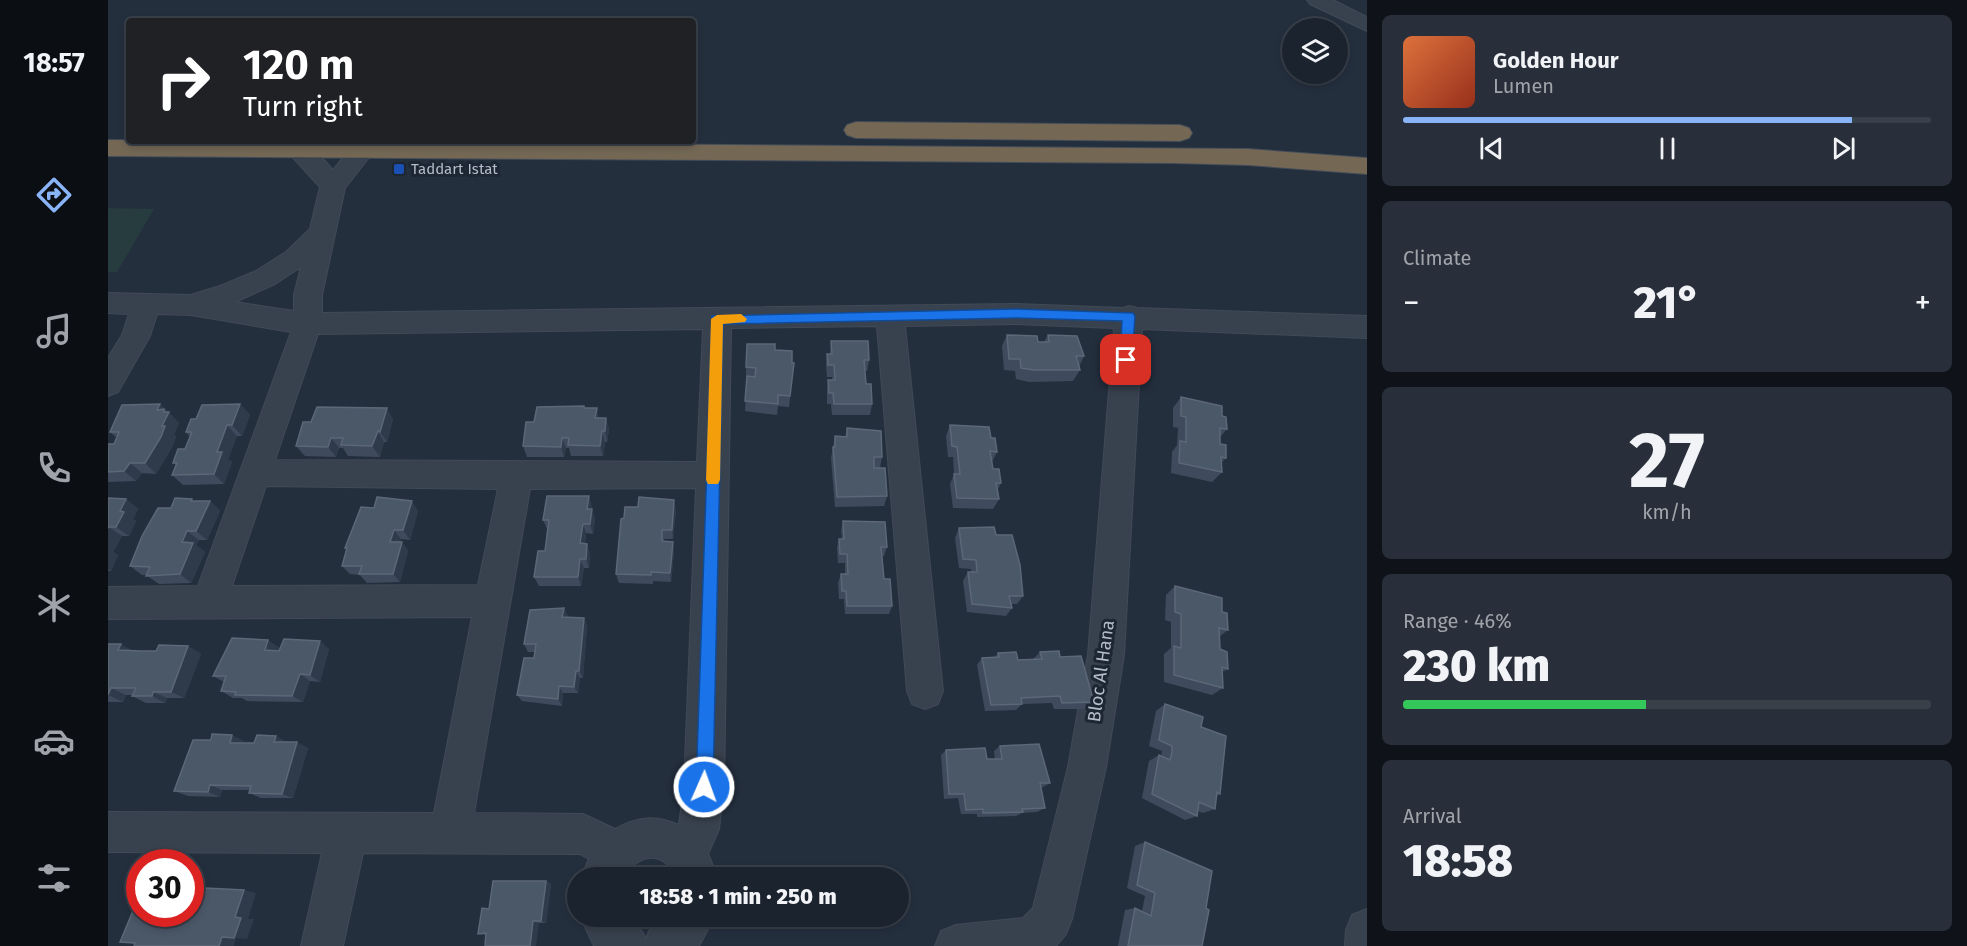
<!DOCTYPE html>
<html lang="en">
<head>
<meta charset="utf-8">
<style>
  body { margin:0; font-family:"Fira Sans",sans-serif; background:#282f3a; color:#f1f3f6; height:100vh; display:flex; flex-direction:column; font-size:22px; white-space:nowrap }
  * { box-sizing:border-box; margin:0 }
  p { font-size:20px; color:#a0a4aa }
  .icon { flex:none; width:33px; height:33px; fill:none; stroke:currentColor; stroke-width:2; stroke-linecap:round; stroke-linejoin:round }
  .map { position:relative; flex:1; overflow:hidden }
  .details { display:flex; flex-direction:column; gap:15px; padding:15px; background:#0f1319; width:600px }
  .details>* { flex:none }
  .hud { position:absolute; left:18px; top:18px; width:570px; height:126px; border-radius:6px; box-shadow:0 3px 9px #0003,0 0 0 2px #39404a; background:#202124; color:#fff; overflow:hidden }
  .tools { position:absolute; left:1174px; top:18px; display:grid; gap:12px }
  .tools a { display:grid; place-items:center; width:66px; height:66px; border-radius:50%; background:#1b232e; box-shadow:0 3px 9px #0003,0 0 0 2px #39404a; font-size:30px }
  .speed { position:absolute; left:18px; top:849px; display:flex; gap:12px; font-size:30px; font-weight:700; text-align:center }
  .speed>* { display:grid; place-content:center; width:78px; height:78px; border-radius:50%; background:#1b232e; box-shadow:0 3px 9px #0003,0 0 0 2px #39404a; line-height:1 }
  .speed .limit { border:9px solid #d22; background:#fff; color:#111 }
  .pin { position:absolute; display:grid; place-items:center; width:51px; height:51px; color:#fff; margin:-26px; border-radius:12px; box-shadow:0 3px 9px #0006 }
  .me { position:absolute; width:66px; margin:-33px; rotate:2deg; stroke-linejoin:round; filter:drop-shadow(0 0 4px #0008) }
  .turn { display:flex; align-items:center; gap:21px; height:126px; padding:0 18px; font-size:27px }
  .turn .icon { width:78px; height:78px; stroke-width:2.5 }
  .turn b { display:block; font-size:42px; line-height:51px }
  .big { font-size:45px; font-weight:800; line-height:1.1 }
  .details .tile { flex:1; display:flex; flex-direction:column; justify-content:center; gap:9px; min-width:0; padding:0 21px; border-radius:9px; background:#282f3a }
  .details .dial { align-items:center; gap:0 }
  .dial b { font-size:78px; line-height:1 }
  .song { display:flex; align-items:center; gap:18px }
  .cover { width:72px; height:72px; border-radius:9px; background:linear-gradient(135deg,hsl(20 70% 55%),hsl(10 70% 35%)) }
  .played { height:6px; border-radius:3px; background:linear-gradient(90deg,#8ab4f8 85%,#39404a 85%) }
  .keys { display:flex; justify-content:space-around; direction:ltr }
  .heat { display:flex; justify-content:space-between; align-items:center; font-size:33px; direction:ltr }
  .charge { height:9px; border-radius:4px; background:linear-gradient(90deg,#34c759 46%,#39404a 0) }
  .trip { position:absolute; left:459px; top:867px; width:342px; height:60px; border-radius:30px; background:#1b232e; box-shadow:0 3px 9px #0003,0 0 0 2px #39404a; font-weight:800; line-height:60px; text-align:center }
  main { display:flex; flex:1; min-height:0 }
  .tabs { display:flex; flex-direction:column; width:108px; justify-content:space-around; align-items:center; background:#0b0e12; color:#a0a4aa }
  .tabs .icon { width:42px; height:42px }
  .tabs .current { color:#8ab4f8 }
  .tabs b { font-size:27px; color:#f1f3f6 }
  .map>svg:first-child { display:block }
  .green { fill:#263c3f }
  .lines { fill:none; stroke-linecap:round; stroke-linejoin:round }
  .street-casing { stroke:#414a57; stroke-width:2 }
  .highway-casing { stroke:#434c59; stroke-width:2 }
  .street { fill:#38414e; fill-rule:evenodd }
  .highway { fill:#746855; fill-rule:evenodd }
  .wall { fill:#3f4b5c }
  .shaded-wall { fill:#2f3b4b }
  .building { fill:#4b5868; stroke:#5c6777; stroke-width:1.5 }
  .route { fill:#1a73e8; stroke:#114b97; stroke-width:1.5 }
  .slow { fill:#f59e0b }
  .transit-dot { fill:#1a4fb4; stroke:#1d2633; stroke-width:2 }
  .labels { text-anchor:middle; stroke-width:6; stroke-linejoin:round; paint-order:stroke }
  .far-poi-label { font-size:15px; fill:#b4bcc9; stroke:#1d2633; text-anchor:start }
  .street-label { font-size:18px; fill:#b4bcc9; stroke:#1d2633 }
</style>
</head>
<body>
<main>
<nav class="tabs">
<b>18:57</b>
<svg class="icon current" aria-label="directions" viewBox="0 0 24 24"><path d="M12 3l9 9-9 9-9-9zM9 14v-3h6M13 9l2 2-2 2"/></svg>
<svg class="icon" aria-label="music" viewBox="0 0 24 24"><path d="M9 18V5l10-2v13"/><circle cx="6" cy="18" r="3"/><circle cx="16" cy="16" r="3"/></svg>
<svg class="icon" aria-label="phone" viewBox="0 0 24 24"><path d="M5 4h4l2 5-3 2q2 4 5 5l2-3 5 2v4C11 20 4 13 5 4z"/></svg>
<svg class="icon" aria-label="climate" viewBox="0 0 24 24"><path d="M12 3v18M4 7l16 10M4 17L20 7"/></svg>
<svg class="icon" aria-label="car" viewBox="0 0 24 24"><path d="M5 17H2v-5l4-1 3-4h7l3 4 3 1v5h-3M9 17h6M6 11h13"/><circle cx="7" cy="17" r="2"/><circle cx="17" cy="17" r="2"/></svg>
<svg class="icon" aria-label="filters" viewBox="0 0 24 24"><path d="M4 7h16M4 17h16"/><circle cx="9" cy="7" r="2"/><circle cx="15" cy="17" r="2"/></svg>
</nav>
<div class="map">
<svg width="1259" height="946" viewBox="0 0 1259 946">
  <rect width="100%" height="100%" fill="#242f3e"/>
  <path class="green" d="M0,208L46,209L9,272H0Z"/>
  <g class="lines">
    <defs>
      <g id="street">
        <path d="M1199,0H1225L1259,17V31L1202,4Z"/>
        <path d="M191,143C206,147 215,159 225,170C236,157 244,141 262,146L266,151L237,188L214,295V313L908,304L1015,308L1021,306L1029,308L1259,316V338L1034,329L1016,655L998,767L964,919L958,934L948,946H827L833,931L848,925L915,918L925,908L960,767L980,655L1006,328L908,324L797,326L835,691L830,704L817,709L804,704L799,691L769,326L623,328L616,787L611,829L600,854L610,878H569C554,849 531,853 515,878H473L481,859L472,854L255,853L235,946H193L214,853L0,852V812L326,813L364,617L0,619V587L90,586L183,332L83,315L49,314L42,336L10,392L0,396V358L14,335L21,314L0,313V293L83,295L115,285L148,271L178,252L202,229L212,187L179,151L183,146ZM193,267L186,295V311L127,302L167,284ZM595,329L589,462L167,460L210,334ZM158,486L390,489L370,585L124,586ZM588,488L576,787L571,825C548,815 530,816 507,829L475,814L366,813L422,489Z"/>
        <path d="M1259,909V946H1237L1238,930L1244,915Z"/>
        <path d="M472,916C497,916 526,912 538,939L541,931L560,916H607L591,946H486Z"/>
      </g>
      <g id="highway">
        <path d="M748,122L1072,125L1081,128L1084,133L1081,138L1072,141L748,138L739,135L736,130L739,125Z"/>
        <path d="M0,140L1140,149L1259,158V174L1140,165L1065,163L0,156Z"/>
      </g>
    </defs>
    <use href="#street" class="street-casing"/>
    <use href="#highway" class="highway-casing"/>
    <use href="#street" class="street"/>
    <use href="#highway" class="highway"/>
  </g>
  <g class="wall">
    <path d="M899,335L930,342H936L940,335L976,356L971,367L972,370L965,381L921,382L908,379L907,371L896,370L894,346Z"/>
    <path d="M723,341L761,360L759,371H757L758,384L764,404L762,415H724L723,404H719V391L720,380H724V377H719L718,365L719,354H722Z"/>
    <path d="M667,350L684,363H686L681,407L670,406L669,415L637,411L639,378H638V367Z"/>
    <path d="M1073,397L1114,416L1119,429L1112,437V444L1118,458L1113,463L1114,472L1104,482L1063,473L1064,452L1069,445L1070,428L1065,427V408Z"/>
    <path d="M52,404L71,423L66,434L68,437L64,447L48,474L34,473L28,481L0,482V444H6L9,438L2,432Z"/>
    <path d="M132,404L142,415L134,436H129L120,459L124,462L116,484L75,485L64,475L68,465L65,463L77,449L82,437L78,432L88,419Z"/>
    <path d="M477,408L491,418H498L501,429L499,442H497L495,456H463L461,448H458L456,457H419L415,446L426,422Z"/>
    <path d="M285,419L279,442H276L272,457L240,456L235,448H231L228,457L197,456L188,446Z"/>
    <path d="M842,425L883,438L889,452L884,462L885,469L893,483L889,491L891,499L885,509L845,508L842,484L846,474L845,457H840L838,436Z"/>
    <path d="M739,428L774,457L772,468L779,496L776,506L727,507L723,458L727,436L737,437Z"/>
    <path d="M0,498L18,499L30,509L25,519L28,521L21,536H14L5,552L10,555L3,571H0Z"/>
    <path d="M87,501H102L112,511L99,540H91L88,545L97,552L83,583L51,584L38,575H34L22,566L63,508Z"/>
    <path d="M484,506L483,509L487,519L485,534L478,533L477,544L482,553L481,568H476L473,586H431L426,577L437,551L439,529L435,520Z"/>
    <path d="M568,510L565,539H556V541L566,551L563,582L545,581V584L511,583L508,574Z"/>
    <path d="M310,511L302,540L293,539L292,542H294L300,551L292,582L259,583L252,575L242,574L234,566L239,550L237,548Z"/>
    <path d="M735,521L779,547L776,556H774L776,579L784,606L781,614H737L736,599H731L730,583L733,574H737V563H730L729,548L731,539H734L733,531Z"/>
    <path d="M851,528L888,535L915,596L909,604H903L904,608L898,616L859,612L855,581L860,572H863V569L851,568L847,538Z"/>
    <path d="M1067,586L1114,612L1120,630L1112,636V649L1120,669L1114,672L1115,688L1104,695L1056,682V654L1063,648V622L1057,620L1058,595Z"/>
    <path d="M456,608L460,617L476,618L479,626L475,678H472L470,693H455L454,706L414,701L409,695L426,658L427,652H420L416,644Z"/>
    <path d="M160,640L171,648L170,651L221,649L212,682L202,681L195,702L139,701L134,698H125L113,691L116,682L105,676Z"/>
    <path d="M0,644L24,651H48L80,646L93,654L76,698H59L57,703H38L24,696L25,695H18L15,702H0Z"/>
    <path d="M932,652L952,657L986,702L977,709H946L944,703L914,704L908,710L877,711L869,665L874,658H886L890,653L910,660L925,659Z"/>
    <path d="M1057,704L1093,727L1112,794L1109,796L1107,809L1095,813L1090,811L1089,816L1077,820L1034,798L1041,761L1051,755L1053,756L1054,751L1041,746L1048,711Z"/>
    <path d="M136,741L135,743L179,742L200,748L185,798H153L141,793L142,790H114L112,797L80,796L66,791Z"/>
    <path d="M892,746L942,783L935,787L933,788L937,808L929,812L914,813L908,816L869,817V814H853L850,798L836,799L833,755L838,750L879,759H887L886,751Z"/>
    <path d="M1037,842L1094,946H1010L1017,910L1027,908L1034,911L1037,896L1019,888L1027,846Z"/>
    <path d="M438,881L443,884L438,923H431L378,935L370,934L381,909Z"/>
  </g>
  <g class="shaded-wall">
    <path d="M52,404L71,423L66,434L68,437L64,447L48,474L37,463L54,426L49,410Z"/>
    <path d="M132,404L142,415L134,436L124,425Z"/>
    <path d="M279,408L285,419L279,442L272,432Z"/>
    <path d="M489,408L491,419L487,418Z"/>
    <path d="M498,418L501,429L499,442L497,431Z"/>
    <path d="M119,425L129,436L120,459L124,462L116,484L106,474L109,452Z"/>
    <path d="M270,431L276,442L272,457L264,446Z"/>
    <path d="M494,431L497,442L495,456L492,446Z"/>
    <path d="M223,438L231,448L228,457L220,447Z"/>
    <path d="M454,438L458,448L456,457L453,447Z"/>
    <path d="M22,463L34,473L28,481L16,471Z"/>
    <path d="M481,496L484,506L482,519L479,509Z"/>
    <path d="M18,499L30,509L25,519L28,521L21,536L8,527L12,511Z"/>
    <path d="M566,500L568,510L565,539L564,530Z"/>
    <path d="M102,501L112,511L99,540L88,531Z"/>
    <path d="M304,501L310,511L302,540L295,530Z"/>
    <path d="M484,509L487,519L485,534L482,524Z"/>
    <path d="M475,524L478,533L476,552L472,543Z"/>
    <path d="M1,527L14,536L5,552L10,555L3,571L0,569V528Z"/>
    <path d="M286,530L293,539L289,551L282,542Z"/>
    <path d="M79,531L91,540L88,545L97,552L83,583L72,574L74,542Z"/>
    <path d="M294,542L300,551L292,582L285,574Z"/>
    <path d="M565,542L566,551L563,582L562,573Z"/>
    <path d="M479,544L482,553L481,568L478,559Z"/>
    <path d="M472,559L476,568L473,586L470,577Z"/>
    <path d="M456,608L460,616L458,625L454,617Z"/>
    <path d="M476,618L479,626L475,678L471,671Z"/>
    <path d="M160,640L171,648L167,657L157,650Z"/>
    <path d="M212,641L221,649L212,682L202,675Z"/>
    <path d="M13,644L27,652L10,650Z"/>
    <path d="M80,646L93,654L76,698L63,692Z"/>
    <path d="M468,671L472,678L470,693L466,687Z"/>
    <path d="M192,674L202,681L195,702L184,696Z"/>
    <path d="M451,686L455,693L454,706L450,699Z"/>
    <path d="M3,688L18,695L15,702L0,695Z"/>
    <path d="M45,692L59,698L57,703L44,696Z"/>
    <path d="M124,735L136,741L134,749L122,743Z"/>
    <path d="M168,736L179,742H166Z"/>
    <path d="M189,742L200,748L185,798L174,794Z"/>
    <path d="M102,785L114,790L112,797L100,792Z"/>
    <path d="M438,881L443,884L438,923L433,921Z"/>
    <path d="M136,890L148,893L140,919H146L139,939L126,938L127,917Z"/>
    <path d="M82,891L93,893L88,907L82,906Z"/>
    <path d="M425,921L431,923L428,946H422Z"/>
    <path d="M114,937L128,938L126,946H111Z"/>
  </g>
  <g class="building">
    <path d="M899,335L929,336L930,342H941L940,335L969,336L976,356H968L972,370H926L913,368L912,359H901Z"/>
    <path d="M723,341H760L761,360H756L758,384H763L764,404H726L725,393H721L720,380H727L726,365H720L719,354H724Z"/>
    <path d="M639,344H667V350L684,351V363H686L682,396L670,395V404L637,401L639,376L647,377L648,368L638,367Z"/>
    <path d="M1073,397L1114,406V416L1118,417L1119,429L1112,428V444L1118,445V458L1113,457L1114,472L1071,463L1072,441L1078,442V417L1073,416Z"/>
    <path d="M52,404L49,410L56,409V412H61L54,426H57L53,437L37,463H22L16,471L0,472V444H6L11,432H2L14,405Z"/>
    <path d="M132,404L124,425H119L109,452H114L106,474L64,475L69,463H65L70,449H77L84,432H78L83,419H88L94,405Z"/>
    <path d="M476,406V408H489L487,418H498L497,431H494L492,446L460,445L461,438H454L453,447L415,446L418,422H426L429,407Z"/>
    <path d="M209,407L279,408L272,432L270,431L264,446L233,445L235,438H223L220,447L188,446L195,422H203Z"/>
    <path d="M842,425L881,427L883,438H887L889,452L882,451L885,469H891L893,483H888L891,499L849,498L846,474H852L849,447L844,446Z"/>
    <path d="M739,428L773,431L774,457H766V468H777L779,496L729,497L725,447H727V436L739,437Z"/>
    <path d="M439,496H481L479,509H484L482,524H475L472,543L479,544L478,559H472L470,577H426L430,551H437L441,520H435Z"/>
    <path d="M269,497L304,501L295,530H286L282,542H294L285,574H251L254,566H234L239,548H237L253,507L266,508Z"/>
    <path d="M531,497L566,500L564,530H554V541L565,542L562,573L543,572V575L508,574L513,519L516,518L517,507H530Z"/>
    <path d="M0,498L18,499L12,511L16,512L8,527H1L0,528Z"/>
    <path d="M67,498L84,499L83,501H102L88,531H79L74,542L85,543L72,574L38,576L42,567L22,566L34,536L50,508H63Z"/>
    <path d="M735,521L777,522L779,547H773L776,579H782L784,606H739L738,591H734L733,574H740L739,554H732L731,539H736Z"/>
    <path d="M886,527L888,535H904L912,565L915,596H901L904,608L864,604L860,572H869L868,560L855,559L851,528Z"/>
    <path d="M1067,586L1114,598V612L1119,613L1120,630L1111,628L1112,649L1119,652L1120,669L1114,667L1115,688L1066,675V646L1073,648V614L1067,612Z"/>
    <path d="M456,608L454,617L476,618L471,671H468L466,687L451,686L450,699L409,695L416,658H426L428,644H416L422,610Z"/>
    <path d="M124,638L160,640L157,650L171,651L176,639L212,641L202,675L192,674L184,696L127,695L128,692L113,691L118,676H105Z"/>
    <path d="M0,644H13L10,650L32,651H48L51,645L80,646L63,692H45L44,696H24L28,688H3L0,695Z"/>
    <path d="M951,651L952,657L973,656L986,702L954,703L952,696L913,698L914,704L883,705L874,658L891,657L890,653L908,652L910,660L934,659L932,652Z"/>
    <path d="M1057,704L1095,717L1093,727L1118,736L1112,794L1109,792L1107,809L1091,802L1089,816L1044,794L1051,755L1062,760L1064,752V746L1051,740Z"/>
    <path d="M104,734L124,735L122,743H146L149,735L168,736L166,742H189L174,794L141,793L143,786L102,785L100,792L66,791L85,740H103Z"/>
    <path d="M931,744L942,783H932L937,808L914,809L915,812L875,813V809L858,810L856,794H841L838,750L877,748L879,759H894L892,746Z"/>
    <path d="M1037,842L1104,871L1098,908L1101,910L1094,946H1020L1027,908L1043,916L1047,893L1029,885Z"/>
    <path d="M385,881H438L433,921H425L422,946H377L378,933L370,934L374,908L381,909Z"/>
    <path d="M97,888L136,890L127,917L133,918L126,938L114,937L111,946H26L27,943L12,942L32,894V914H82V905L90,906Z"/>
  </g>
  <path class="route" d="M908,309L1025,313L1027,316L1024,360L1018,365L1012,360L1014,321L908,318L615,324L605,787L602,793L596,796L590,793L588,787L604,316Z"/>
  <path class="slow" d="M633,314L639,319L637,322L615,324L612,480L610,484H600L598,480L603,319L609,315Z"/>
  <rect class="transit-dot" x="285" y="163" width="12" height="12" rx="3"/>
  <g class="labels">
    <g class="far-poi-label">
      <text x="303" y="174">Taddart Istat</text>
    </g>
    <g class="street-label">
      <text transform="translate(993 671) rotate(-82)" y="6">Bloc Al Hana</text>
    </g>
  </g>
</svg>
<div class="tools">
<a><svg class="icon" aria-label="layers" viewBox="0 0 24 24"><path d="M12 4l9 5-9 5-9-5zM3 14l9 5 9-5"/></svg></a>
</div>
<div class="speed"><div class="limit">30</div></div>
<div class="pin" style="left:1018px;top:360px;background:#d93025"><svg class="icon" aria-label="arrive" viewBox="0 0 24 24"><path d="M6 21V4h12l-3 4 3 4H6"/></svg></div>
<svg class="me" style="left:596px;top:787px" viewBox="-20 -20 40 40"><circle r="17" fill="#1a73e8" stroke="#fff" stroke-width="3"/><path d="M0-11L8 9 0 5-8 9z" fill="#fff"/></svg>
<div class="trip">18:58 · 1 min · 250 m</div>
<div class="hud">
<div class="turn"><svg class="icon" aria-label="right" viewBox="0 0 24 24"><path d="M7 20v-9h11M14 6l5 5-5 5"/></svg><div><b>120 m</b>Turn right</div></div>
</div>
</div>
<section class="details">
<div class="tile">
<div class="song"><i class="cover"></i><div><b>Golden Hour</b><p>Lumen</p></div></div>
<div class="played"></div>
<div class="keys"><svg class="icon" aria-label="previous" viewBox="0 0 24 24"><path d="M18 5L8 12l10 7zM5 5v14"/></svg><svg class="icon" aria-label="pause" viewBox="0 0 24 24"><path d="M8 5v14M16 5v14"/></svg><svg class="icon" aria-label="next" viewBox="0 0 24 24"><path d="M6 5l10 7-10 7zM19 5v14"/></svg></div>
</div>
<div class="tile"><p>Climate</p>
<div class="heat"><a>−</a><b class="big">21°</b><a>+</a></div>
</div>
<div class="tile dial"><b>27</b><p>km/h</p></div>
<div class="tile"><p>Range · 46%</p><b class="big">230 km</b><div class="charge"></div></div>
<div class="tile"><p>Arrival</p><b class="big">18:58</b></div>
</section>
</main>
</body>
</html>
